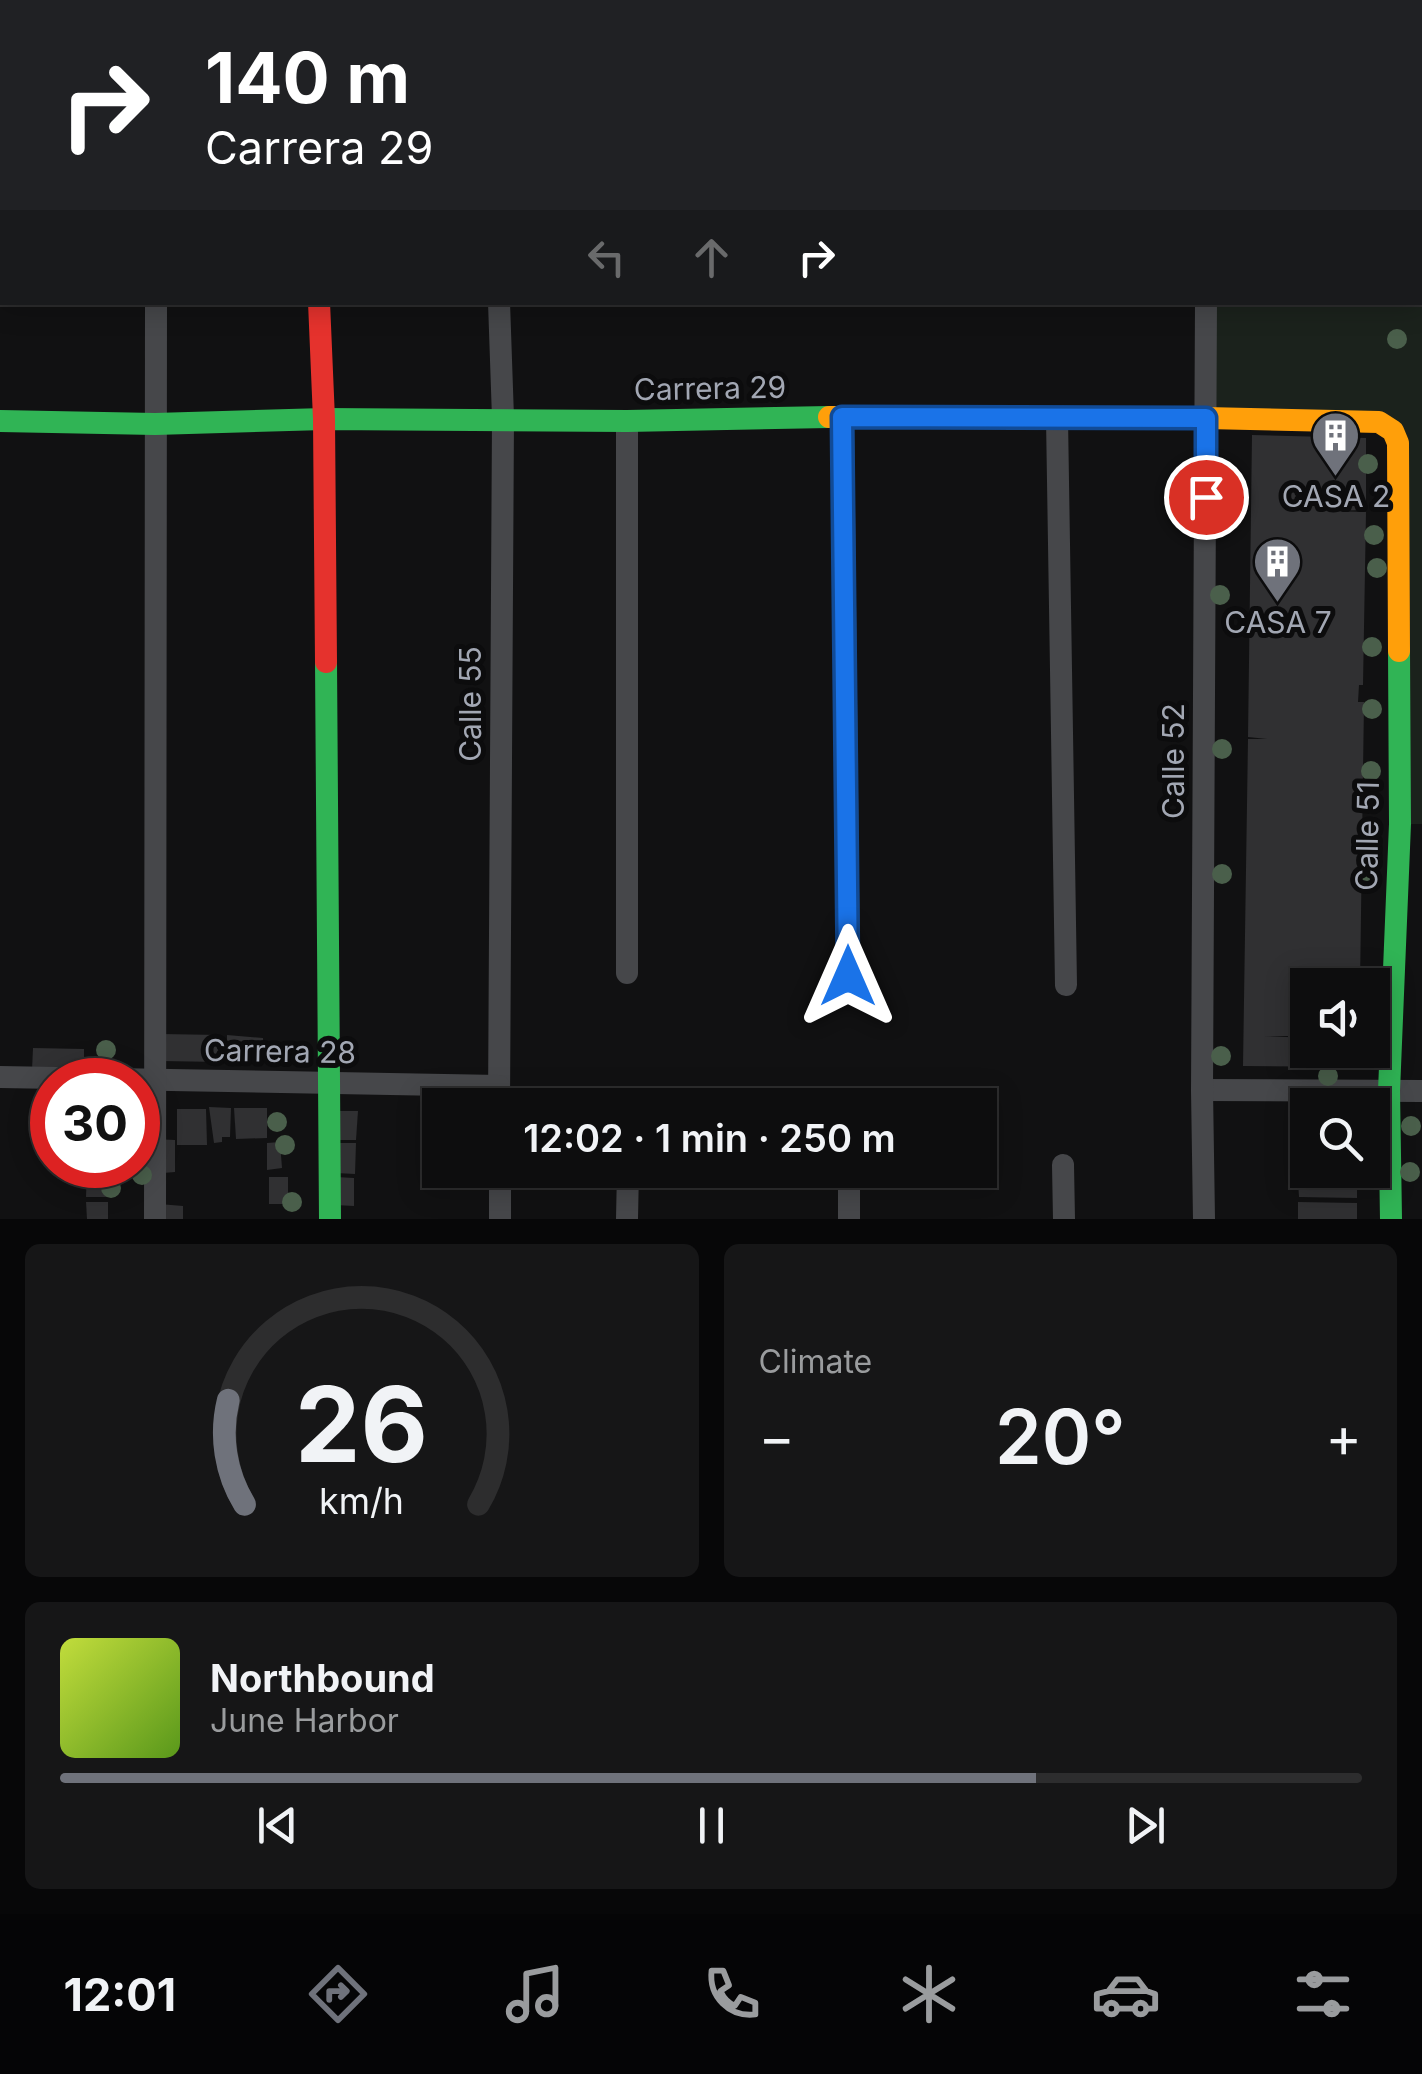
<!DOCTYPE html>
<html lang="en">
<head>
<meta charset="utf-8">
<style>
  body { margin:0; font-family:Inter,sans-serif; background:#161617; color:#f1f3f6; height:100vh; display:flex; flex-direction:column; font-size:38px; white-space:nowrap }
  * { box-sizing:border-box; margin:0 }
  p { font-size:32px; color:#9a9c9e }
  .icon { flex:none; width:55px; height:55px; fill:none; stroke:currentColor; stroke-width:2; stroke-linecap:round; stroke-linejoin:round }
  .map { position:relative; height:1219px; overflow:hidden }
  .drawer { display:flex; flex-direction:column; gap:25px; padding:25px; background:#070708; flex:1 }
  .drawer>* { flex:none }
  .hud { position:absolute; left:0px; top:0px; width:1422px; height:305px; box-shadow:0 5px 25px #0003,0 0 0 2px #2d2d2e; background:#202124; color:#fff; overflow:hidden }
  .tools { position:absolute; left:1290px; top:968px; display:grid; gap:20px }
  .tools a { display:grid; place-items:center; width:100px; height:100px; border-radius:0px; background:#0d0d0e; box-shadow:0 5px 25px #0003,0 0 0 2px #2d2d2e; font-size:50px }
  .speed { position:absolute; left:30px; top:1058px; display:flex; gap:20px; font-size:50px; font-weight:700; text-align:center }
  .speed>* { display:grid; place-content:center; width:130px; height:130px; border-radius:50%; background:#0d0d0e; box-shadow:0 5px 25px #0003,0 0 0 2px #2d2d2e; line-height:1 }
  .speed .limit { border:15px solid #d22; background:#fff; color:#111 }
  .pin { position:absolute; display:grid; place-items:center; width:85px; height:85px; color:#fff; margin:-42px; border:5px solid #fff; border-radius:50%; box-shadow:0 2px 10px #0007 }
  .me { position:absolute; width:110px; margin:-55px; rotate:0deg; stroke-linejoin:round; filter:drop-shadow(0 0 8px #0008) }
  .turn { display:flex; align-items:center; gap:35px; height:210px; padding:0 40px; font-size:45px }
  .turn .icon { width:130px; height:130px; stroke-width:2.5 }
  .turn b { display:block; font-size:70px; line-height:85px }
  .lanes { display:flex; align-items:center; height:95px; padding:0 40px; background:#0003; justify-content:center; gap:50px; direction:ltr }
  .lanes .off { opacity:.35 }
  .big { font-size:75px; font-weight:600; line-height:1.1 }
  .drawer .card { flex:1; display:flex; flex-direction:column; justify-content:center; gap:15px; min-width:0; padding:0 35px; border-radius:15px; background:#161617 }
  .drawer .dial { align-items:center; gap:0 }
  .dial svg { height:260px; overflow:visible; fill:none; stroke:#2d2d2e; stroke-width:7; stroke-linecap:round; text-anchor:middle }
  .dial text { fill:#f1f3f6; stroke:none }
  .song { display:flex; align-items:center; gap:30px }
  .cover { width:120px; height:120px; border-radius:15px; background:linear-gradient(135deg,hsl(70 70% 55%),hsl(90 70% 35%)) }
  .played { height:10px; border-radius:5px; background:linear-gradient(90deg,#6f727b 75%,#2d2d2e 75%) }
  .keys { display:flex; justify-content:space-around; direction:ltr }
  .heat { display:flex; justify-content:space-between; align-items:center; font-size:55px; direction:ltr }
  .drawer .tiles { flex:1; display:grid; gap:25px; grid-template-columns:1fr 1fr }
  .card:last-child { grid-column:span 2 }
  .trip { position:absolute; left:422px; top:1088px; width:575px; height:100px; border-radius:0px; background:#0d0d0e; box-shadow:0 5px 25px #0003,0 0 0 2px #2d2d2e; font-weight:600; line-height:100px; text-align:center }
  .menu { display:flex; height:160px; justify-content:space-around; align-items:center; background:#050506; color:#9a9c9e }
  .menu .icon { width:70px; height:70px }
  .menu .on { color:#6f727b }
  .menu b { font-size:45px; color:#f1f3f6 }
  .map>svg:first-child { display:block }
  .green { fill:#1b221c }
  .building { fill:#303032 }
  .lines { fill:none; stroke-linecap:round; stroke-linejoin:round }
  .street { stroke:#46474a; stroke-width:22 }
  .fast { stroke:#30b455; stroke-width:22 }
  .slow { stroke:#ff9f0a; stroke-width:22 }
  .jam { stroke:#e5322d; stroke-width:22 }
  .tree { fill:#4a5f4b }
  .route-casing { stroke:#114b97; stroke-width:25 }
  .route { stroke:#1a73e8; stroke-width:18 }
  .labels { text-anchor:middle; stroke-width:10; stroke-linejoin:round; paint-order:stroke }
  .street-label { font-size:30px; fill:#a2a7b3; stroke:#0c0c0d }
  .poi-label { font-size:30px; fill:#a2a7b3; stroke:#0c0c0d }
</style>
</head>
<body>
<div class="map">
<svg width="1422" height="1219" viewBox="0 0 1422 1219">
  <rect width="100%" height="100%" fill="#111112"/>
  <path class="green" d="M1205,0H1422V824H1400L1392,429L1206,418V303L1420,302V2Z"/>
  <g class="building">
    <path d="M1252,435L1366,438V510L1326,511L1366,512L1363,685H1359L1358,702H1364L1360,985H1308V1036H1264L1308,1038V1050H1359V1067L1243,1066L1248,739H1267L1248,737Z"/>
    <path d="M161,1034L220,1035L221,1062L160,1061Z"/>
    <path d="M227,1035L263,1038L264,1063L227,1062Z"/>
    <path d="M33,1048L84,1049V1068L32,1070Z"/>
    <path d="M209,1107L231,1108L230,1137H222V1142L214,1143Z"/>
    <path d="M234,1108H267V1138L236,1139Z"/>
    <path d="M177,1109H206L207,1145H177Z"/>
    <path d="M336,1111H358L356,1140H337Z"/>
    <path d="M1298,1119H1308V1147H1297Z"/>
    <path d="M154,1139L175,1140V1172L163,1173Z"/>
    <path d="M280,1142L282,1168L267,1170V1143Z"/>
    <path d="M337,1143H356L355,1174L336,1173Z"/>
    <path d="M1298,1156H1308V1170H1357V1176L1298,1175Z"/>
    <path d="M87,1165H108L109,1197H86Z"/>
    <rect x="269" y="1177" width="19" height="27"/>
    <path d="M336,1177L354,1178V1206L335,1205Z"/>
    <path d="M1298,1180H1357V1198L1299,1197Z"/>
    <path d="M86,1202H108V1219H87Z"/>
    <path d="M1298,1202L1357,1203V1219H1298Z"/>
    <path d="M159,1204L183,1206V1219H159Z"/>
  </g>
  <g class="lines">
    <g class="street">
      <path d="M308,0V2"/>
      <path d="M489,0V2"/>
      <path d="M1205,0V2"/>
      <path d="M0,42H2"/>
      <path d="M499,302L503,418L499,1105"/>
      <path d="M843,417L849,975"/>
      <path d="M1057,418L1066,985"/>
      <path d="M627,973V421"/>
      <path d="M0,1077L499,1086"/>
      <path d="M1202,1090L1422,1091"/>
      <path d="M1063,1165L1064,1219"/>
      <path d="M500,1170V1219"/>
      <path d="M849,1170V1219"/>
      <path d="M155,1219L156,302"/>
      <path d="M627,1219L628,1170"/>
      <path d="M1204,1219L1202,1090L1206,302"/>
    </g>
    <g class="fast">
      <path d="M0,421L155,424L324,419L627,421L829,417"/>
      <path d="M326,662L330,1219"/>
      <path d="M1391,1219L1389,1091L1400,824L1399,651"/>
    </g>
    <path class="slow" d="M829,417L1206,418L1379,422L1393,431L1398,443L1399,651"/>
    <path class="jam" d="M319,302L324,419L326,662"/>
  </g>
  <g class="tree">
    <circle cx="1397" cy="339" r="10"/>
    <circle cx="1368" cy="464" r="10"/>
    <circle cx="1219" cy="480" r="10"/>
    <circle cx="1374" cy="535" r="10"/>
    <circle cx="1377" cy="568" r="10"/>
    <circle cx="1220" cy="595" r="10"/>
    <circle cx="1372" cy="647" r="10"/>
    <circle cx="1372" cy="709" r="10"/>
    <circle cx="1222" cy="749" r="10"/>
    <circle cx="1371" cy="771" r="10"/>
    <circle cx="1367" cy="871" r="10"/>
    <circle cx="1222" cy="874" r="10"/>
    <circle cx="106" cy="1050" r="10"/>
    <circle cx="1221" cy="1056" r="10"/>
    <circle cx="1328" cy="1076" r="10"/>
    <circle cx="277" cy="1122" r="10"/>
    <circle cx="1411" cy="1126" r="10"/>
    <circle cx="285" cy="1145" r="10"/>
    <circle cx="1410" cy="1172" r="10"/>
    <circle cx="142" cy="1175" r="10"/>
    <circle cx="111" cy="1188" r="10"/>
    <circle cx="292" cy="1202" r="10"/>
  </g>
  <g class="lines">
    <defs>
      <path id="route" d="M848,976L842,417L1206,418V497"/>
    </defs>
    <use href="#route" class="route-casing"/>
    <use href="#route" class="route"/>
  </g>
  <defs>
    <symbol id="building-pin" viewBox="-11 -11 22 30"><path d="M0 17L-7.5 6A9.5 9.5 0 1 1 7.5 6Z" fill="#6f727b" stroke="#0c0c0d"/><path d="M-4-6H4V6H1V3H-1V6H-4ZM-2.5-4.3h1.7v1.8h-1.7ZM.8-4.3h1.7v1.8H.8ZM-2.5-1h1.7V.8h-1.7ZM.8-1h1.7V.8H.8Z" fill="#fff"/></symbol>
  </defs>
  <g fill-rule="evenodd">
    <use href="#building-pin" x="1308" y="408" width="55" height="75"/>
    <use href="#building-pin" x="1250" y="534" width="55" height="75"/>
  </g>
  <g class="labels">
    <g class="street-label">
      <text transform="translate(710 389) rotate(-1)" y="10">Carrera 29</text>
      <text transform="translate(471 704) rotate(-90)" y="10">Calle 55</text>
      <text transform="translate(1174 761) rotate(-90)" y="10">Calle 52</text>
      <text transform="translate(1368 836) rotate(-89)" y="10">Calle 51</text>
      <text transform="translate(280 1052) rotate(1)" y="10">Carrera 28</text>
    </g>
    <g class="poi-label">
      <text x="1336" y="507">CASA 2</text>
      <text x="1278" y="633">CASA 7</text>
    </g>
  </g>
</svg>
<div class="tools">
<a><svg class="icon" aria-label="sound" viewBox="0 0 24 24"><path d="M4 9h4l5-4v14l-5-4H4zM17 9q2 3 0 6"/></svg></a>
<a><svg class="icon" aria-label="search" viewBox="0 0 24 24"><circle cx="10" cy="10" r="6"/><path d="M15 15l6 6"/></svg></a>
</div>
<div class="speed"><div class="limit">30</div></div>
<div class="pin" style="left:1206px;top:497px;background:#d93025"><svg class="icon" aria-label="arrive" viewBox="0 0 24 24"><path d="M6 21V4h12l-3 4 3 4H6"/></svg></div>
<svg class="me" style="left:848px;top:976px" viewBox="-20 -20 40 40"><path d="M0-17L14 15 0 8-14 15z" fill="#1a73e8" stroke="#fff" stroke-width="4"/></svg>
<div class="trip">12:02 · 1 min · 250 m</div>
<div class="hud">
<div class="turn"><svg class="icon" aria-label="right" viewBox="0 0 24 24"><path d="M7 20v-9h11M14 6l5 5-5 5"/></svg><div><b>140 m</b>Carrera 29</div></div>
<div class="lanes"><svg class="icon off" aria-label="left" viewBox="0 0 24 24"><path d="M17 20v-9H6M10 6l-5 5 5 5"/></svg><svg class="icon off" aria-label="ahead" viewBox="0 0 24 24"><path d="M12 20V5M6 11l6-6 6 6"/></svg><svg class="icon" aria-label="right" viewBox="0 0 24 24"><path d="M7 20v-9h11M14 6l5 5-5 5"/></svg></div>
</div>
</div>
<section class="drawer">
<div class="tiles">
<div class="card dial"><svg viewBox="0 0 100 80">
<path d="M14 69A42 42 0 1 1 86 69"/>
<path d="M14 69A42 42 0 0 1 9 37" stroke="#6f727b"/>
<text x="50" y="56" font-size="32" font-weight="700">26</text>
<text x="50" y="72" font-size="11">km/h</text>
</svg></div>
<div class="card"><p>Climate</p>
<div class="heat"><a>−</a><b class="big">20°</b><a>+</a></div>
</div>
<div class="card">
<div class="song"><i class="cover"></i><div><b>Northbound</b><p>June Harbor</p></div></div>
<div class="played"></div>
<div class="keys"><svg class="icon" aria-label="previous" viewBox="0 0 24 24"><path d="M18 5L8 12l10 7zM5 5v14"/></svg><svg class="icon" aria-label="pause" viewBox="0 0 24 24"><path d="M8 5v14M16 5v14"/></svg><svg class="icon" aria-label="next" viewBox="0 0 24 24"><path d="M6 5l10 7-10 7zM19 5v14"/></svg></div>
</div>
</div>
</section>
<nav class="menu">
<b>12:01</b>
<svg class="icon on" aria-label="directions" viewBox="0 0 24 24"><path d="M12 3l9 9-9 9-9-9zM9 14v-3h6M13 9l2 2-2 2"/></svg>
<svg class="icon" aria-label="music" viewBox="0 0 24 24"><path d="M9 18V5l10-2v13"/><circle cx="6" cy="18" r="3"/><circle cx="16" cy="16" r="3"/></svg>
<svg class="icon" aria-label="phone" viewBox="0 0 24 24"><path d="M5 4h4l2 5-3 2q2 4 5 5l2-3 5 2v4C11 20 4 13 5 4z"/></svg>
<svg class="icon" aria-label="climate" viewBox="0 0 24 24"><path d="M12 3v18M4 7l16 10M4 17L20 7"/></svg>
<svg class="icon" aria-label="car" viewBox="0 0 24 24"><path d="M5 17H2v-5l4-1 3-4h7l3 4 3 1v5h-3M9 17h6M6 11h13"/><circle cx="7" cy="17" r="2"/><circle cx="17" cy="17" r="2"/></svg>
<svg class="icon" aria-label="filters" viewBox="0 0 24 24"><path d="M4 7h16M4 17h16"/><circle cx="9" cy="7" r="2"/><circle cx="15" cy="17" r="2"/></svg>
</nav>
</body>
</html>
